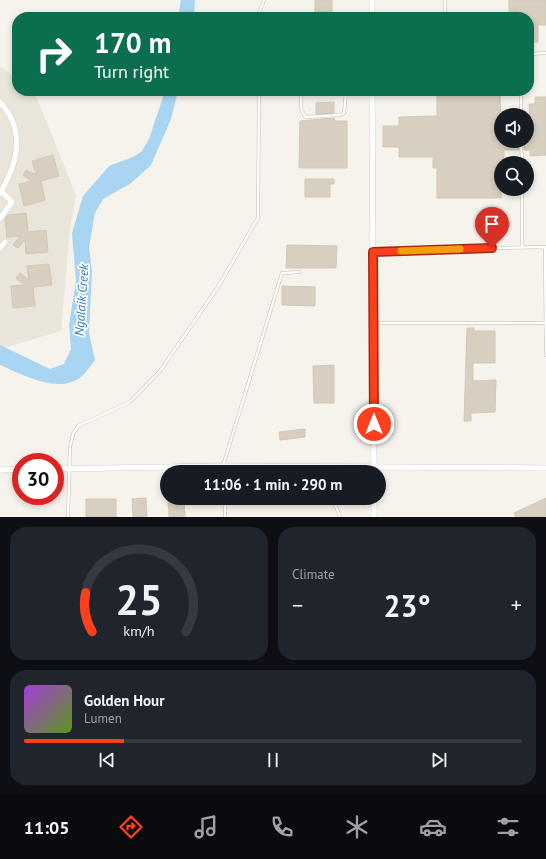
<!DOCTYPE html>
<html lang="en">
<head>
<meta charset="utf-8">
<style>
  body { margin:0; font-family:"PT Sans",sans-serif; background:#20242c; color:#f1f3f6; height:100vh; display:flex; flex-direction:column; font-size:15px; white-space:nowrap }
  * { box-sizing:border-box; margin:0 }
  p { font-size:13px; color:#9ea1a6 }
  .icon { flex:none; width:22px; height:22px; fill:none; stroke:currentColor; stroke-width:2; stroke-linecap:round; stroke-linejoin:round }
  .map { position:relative; height:517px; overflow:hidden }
  .sheet { display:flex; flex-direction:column; gap:10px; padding:10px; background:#0d0f14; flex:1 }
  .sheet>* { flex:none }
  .banner { position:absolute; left:12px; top:12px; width:522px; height:84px; border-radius:16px; box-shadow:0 2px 6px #0003; background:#0b6e4f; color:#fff; overflow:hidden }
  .controls { position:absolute; left:494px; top:108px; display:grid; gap:8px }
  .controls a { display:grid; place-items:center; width:40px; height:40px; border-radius:50%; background:#171b24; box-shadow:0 2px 6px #0003; font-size:20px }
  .speed { position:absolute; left:12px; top:453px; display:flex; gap:8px; font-size:20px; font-weight:700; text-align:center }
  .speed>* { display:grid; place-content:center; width:52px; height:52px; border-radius:50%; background:#171b24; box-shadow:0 2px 6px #0003; line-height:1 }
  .speed .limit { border:6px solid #d22; background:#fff; color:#111 }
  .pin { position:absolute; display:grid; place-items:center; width:34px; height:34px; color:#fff; margin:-41px -17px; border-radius:50% 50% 50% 0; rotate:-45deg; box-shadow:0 0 4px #0007 }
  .pin .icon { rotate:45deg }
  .me { position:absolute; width:44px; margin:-22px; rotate:0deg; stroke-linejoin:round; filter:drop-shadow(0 0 3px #0008) }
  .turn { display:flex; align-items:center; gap:14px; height:84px; padding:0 16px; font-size:18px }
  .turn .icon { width:52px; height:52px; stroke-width:2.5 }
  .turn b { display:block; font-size:28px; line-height:34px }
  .big { font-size:30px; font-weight:700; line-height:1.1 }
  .sheet .widget { flex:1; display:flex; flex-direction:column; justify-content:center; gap:6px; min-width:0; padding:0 14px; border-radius:16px; background:#20242c }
  .sheet .dial { align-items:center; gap:0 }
  .dial svg { height:104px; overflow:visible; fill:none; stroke:#363941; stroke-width:7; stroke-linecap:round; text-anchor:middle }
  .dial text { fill:#f1f3f6; stroke:none }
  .song { display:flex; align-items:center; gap:12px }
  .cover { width:48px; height:48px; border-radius:6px; background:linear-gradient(135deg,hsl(280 70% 55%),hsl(90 70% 35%)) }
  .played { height:4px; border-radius:2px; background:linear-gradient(90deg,#fc3f1d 20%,#363941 20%) }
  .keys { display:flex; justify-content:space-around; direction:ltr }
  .heat { display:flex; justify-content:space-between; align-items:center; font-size:22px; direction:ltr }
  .sheet .tiles { flex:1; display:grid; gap:10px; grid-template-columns:1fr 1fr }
  .widget:last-child { grid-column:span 2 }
  .trip { position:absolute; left:160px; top:465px; width:226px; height:40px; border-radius:20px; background:#171b24; box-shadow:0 2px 6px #0003; font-weight:700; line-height:40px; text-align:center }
  .tabs { display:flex; height:64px; justify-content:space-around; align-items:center; background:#090b0e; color:#9ea1a6 }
  .tabs .icon { width:28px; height:28px }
  .tabs .on { color:#fc3f1d }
  .tabs b { font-size:18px; color:#f1f3f6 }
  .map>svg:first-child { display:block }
  .residential { fill:#eae5da }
  .water { fill:#a9d4f2 }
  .building { fill:#d8cfc1; stroke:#d3c7b4 }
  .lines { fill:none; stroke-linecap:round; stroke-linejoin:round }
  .lane-casing { stroke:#c2bbae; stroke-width:3.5 }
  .street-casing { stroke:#c2bbae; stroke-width:6 }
  .lane { stroke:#fff; stroke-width:2.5 }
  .street { stroke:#fff; stroke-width:5.5 }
  .route-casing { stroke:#a42913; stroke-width:10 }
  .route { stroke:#fc3f1d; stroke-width:7 }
  .slow { stroke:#f59e0b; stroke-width:7 }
  .labels { text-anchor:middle; stroke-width:3.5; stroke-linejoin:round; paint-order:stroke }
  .water-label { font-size:13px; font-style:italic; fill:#2e7ab2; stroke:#fff }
</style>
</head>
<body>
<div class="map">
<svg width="546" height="517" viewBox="0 0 546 517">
  <rect width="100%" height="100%" fill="#f6f3ec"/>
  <path class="residential" d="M0,66L17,78V91H34L76,195L70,229L61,331L0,349Z"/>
  <g class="water">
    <path d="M181,0H195L194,17H178Z"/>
    <path d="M165,91H178L171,119L151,165L130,184L103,199L95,213L89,247L92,272L89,333L95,360C90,366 85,375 78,379C56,393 21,374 0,365V345L50,369L64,364L71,349L69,325L76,281L72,233L83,196L109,166L133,157L142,151L149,139Z"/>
  </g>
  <g class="building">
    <rect x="315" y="0" width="17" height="12"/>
    <path d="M509,0H546V25H538V42H529V17H509Z"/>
    <path d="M437,91H500L501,141H518L519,150H504V163H501V198H437V168H433V157H399V147H383V126H399V117L437,116Z"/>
    <path d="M535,97H546V155L530,156V150H524V141H527V127H530L529,104H535Z"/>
    <path d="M334,102V113L316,114V103Z"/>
    <path d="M334,118L335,121H347V168H299L300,121Z"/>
    <path d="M53,155L59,176L41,181L45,200L24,206L19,184L32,181L23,175L26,170L36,175L32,161Z"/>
    <path d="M305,179H334V184H330V197H305Z"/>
    <path d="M26,213L28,232L46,230L48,252L26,254L25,240L18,248L13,245L20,236L7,237L5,219L8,215Z"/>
    <path d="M287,245L337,246L336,268H286Z"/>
    <path d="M49,264L52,285L33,287L35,306L13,308L11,286L25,285L16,278L20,273L29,280L27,266Z"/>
    <path d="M282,286L315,287V306L282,305Z"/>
    <path d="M467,328H474V331H495V363H473V381L496,380L495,412L471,413V421H464Z"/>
    <path d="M334,365V403H314L313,366Z"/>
    <path d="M305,429V437L280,440L279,432Z"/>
    <path d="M146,498L147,517H133L132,499Z"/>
    <path d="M184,498L185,517H169L168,499Z"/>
    <path d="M546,498V517H516L514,513Z"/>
    <rect x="86" y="499" width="30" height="18"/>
  </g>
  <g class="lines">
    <defs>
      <g id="lane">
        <path d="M260,17V11L264,0"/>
        <path d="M445,17V0"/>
        <path d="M529,54L546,53"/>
        <path d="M301,91V108L305,117L340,115L344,113L346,91"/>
        <path d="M521,91V115"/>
        <path d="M521,141L522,163"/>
        <path d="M522,189V247"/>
        <path d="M374,251L545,247L546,355"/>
        <path d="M374,323H546"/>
        <path d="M224,472L223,466L282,273L300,272"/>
        <path d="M225,501H325L335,504L340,517"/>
        <path d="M68,517L70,447L73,434L78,426L130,402L160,371L218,287L258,218L259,91"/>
        <path d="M225,517V498"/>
      </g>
      <g id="street">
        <path d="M372,0V17"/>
        <path d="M372,91L374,472"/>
        <path d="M0,102C26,130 18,163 0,193"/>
        <path d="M0,218L12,202L1,191"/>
        <path d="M0,248L5,242"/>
        <path d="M55,469L223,466L546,468"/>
        <path d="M0,470L21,469"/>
        <path d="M374,498V517"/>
      </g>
    </defs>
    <use href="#lane" class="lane-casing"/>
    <use href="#street" class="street-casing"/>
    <use href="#lane" class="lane"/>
    <use href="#street" class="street"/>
  </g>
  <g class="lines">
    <defs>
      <path id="route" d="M374,424L373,252L492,248"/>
    </defs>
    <use href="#route" class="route-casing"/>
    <use href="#route" class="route"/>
    <path class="slow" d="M401,251L460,249"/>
  </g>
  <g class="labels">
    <g class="water-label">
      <text transform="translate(81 300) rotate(-86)" y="5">Ngalaik Creek</text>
    </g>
  </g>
</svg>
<div class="controls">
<a><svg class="icon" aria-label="sound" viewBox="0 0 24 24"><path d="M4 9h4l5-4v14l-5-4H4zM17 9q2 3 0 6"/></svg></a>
<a><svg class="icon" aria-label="search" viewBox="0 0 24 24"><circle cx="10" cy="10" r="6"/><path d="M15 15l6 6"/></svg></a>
</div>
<div class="speed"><div class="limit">30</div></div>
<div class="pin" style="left:492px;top:248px;background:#d93025"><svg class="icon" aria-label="arrive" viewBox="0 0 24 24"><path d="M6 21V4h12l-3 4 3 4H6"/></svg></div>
<svg class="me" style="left:374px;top:424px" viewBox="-20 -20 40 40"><circle r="17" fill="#fc3f1d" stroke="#fff" stroke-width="3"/><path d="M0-11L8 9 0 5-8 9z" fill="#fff"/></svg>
<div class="trip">11:06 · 1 min · 290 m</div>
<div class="banner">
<div class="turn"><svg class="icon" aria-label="right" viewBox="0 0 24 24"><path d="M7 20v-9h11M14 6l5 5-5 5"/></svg><div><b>170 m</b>Turn right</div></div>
</div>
</div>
<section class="sheet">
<div class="tiles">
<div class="widget dial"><svg viewBox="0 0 100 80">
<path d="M14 69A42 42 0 1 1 86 69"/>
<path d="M14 69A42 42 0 0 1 9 39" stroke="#fc3f1d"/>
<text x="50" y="56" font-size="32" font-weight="700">25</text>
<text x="50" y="72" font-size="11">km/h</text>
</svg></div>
<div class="widget"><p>Climate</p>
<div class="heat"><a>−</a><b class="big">23°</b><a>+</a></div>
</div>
<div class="widget">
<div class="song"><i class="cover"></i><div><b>Golden Hour</b><p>Lumen</p></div></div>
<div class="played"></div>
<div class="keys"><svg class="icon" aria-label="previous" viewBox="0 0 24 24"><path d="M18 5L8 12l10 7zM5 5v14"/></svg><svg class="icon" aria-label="pause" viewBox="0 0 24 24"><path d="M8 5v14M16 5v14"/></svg><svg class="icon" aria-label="next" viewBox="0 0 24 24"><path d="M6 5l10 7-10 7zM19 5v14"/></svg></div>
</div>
</div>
</section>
<nav class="tabs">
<b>11:05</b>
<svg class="icon on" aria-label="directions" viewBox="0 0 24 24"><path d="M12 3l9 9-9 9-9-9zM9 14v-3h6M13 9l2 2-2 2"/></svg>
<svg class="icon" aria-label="music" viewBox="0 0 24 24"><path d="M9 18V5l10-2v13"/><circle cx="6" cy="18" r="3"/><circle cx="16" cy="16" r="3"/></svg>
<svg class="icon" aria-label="phone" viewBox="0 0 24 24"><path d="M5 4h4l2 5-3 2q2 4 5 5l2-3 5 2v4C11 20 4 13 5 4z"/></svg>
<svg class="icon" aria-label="climate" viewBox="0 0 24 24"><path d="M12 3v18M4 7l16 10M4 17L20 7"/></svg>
<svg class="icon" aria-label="car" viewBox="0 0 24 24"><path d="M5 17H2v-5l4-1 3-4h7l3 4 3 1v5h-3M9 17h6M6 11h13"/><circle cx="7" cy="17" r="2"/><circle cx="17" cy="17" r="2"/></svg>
<svg class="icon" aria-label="filters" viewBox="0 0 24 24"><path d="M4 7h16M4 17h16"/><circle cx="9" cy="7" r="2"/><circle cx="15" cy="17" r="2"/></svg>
</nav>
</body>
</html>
